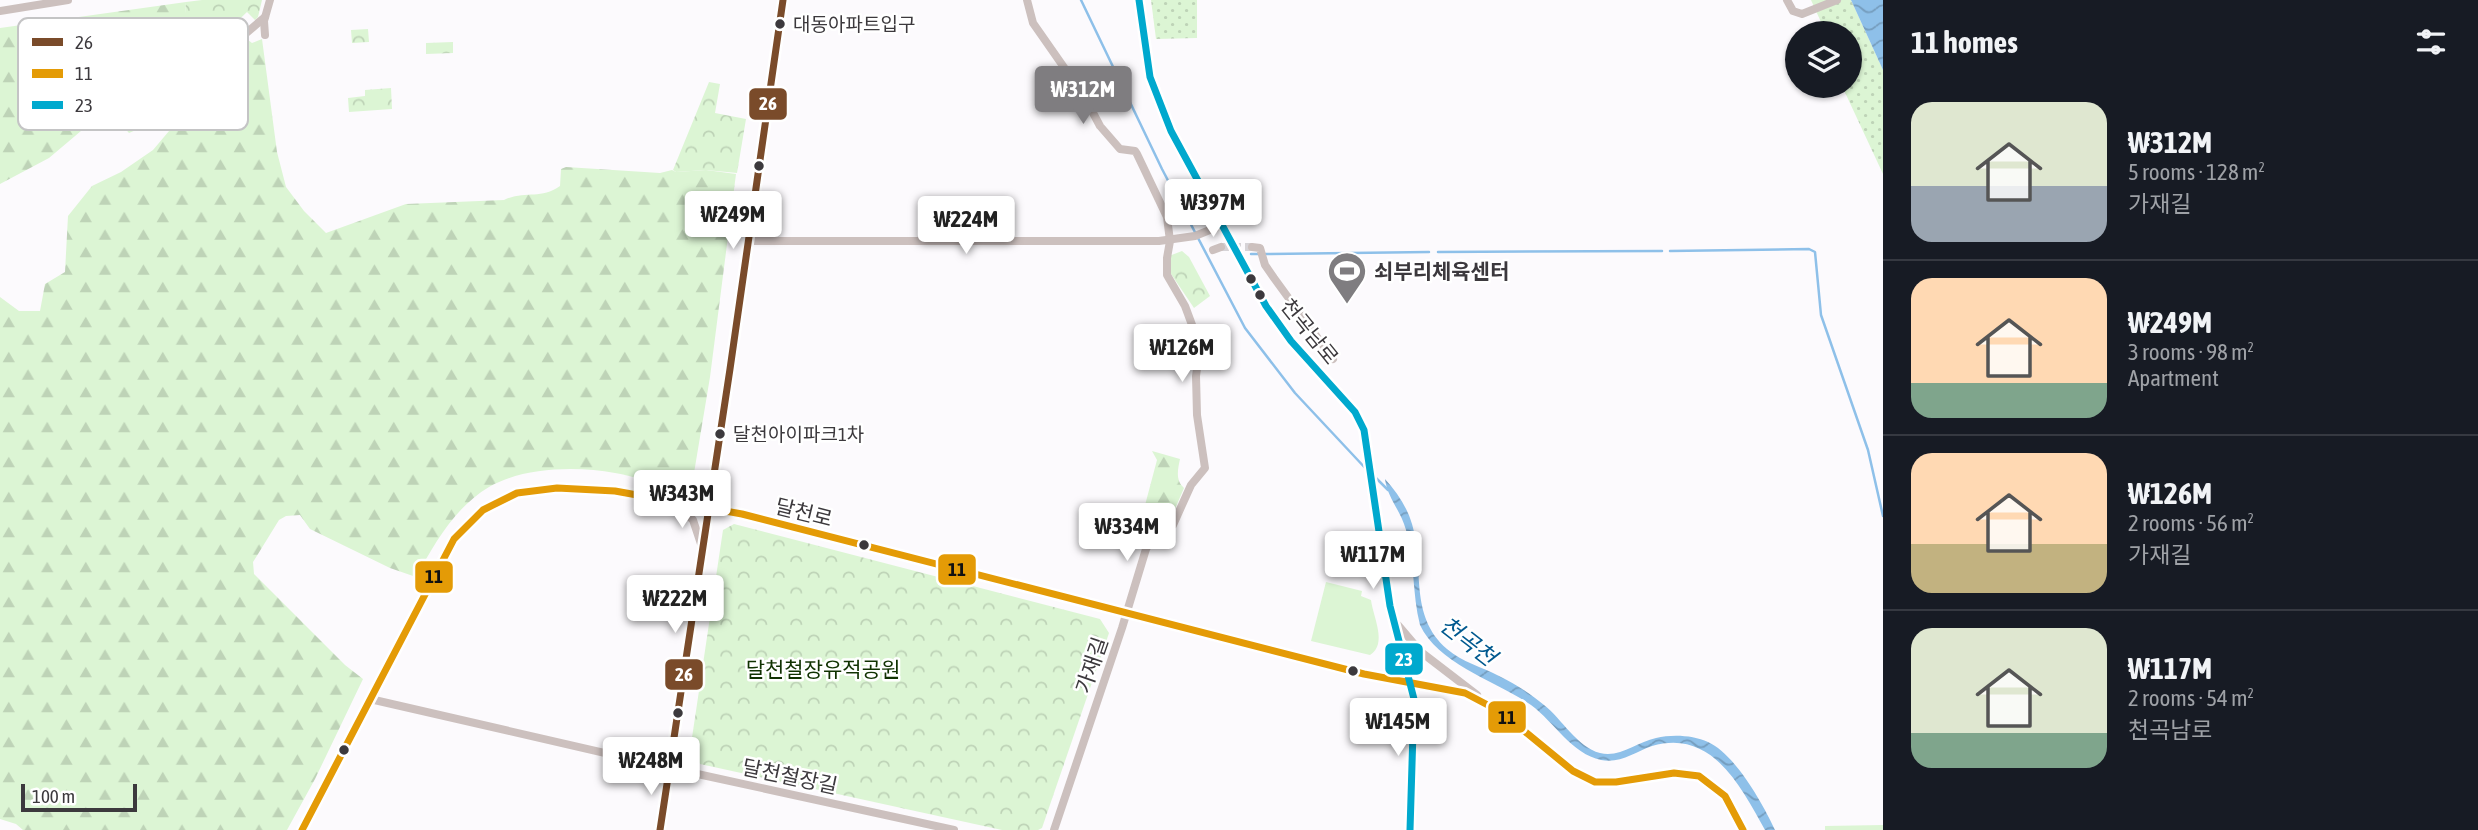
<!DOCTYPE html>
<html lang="en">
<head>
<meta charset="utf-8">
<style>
	:root { --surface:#171b24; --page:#242831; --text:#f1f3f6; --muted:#9ea1a6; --line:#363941; --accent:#7f7d80 }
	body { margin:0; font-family:"Asap Condensed","Noto Sans KR",sans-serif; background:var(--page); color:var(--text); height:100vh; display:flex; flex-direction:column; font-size:26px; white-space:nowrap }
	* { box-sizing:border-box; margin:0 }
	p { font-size:23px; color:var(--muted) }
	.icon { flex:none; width:38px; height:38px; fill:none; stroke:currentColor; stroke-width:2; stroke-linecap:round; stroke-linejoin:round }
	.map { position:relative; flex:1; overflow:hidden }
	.sheet { display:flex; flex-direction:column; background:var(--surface); width:595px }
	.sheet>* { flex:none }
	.controls { position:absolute; left:1785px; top:21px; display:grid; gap:14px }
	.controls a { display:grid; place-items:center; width:77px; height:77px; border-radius:50%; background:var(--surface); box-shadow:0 2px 5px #0004; font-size:35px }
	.scale { position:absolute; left:21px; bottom:18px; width:116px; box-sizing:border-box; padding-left:7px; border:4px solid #3c393d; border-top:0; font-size:19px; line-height:24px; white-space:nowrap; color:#3c393d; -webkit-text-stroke:5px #fff; paint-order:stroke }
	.price { position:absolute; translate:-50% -60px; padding:0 16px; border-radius:7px; background:#fff; color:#222; font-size:23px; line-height:46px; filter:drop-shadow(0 2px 4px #0008) }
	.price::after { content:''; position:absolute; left:50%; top:42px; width:21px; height:16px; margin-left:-10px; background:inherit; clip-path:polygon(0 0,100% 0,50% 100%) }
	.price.on { background:var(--accent); color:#fff }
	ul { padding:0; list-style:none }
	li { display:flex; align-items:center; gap:21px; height:175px; padding:0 28px }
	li+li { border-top:2px solid var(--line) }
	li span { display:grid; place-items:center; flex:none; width:196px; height:140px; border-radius:21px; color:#555 }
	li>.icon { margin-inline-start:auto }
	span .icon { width:84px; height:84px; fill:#fffc; stroke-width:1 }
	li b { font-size:30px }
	h2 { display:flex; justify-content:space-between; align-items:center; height:84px; padding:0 28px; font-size:30px }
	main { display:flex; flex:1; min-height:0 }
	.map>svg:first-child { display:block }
</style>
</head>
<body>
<main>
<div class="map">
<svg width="1883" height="830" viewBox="0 0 1883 830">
	<defs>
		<pattern id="grass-dots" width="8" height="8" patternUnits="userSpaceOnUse" patternTransform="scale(1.75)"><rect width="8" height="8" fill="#dcf5d4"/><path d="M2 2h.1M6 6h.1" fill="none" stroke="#bed3b7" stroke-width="1.8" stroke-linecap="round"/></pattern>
		<pattern id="forest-firs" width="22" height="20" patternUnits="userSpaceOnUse" patternTransform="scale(1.75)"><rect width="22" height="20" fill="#dcf5d4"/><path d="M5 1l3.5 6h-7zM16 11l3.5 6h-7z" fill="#bed3b7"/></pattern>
		<pattern id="park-crowns" width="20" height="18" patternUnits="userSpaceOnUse" patternTransform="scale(1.75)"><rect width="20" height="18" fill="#dcf5d4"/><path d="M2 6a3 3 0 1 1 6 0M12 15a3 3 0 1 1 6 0" fill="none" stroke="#bed3b7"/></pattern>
		<pattern id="water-waves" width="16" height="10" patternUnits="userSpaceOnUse" patternTransform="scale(1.75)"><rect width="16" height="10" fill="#8ec0e9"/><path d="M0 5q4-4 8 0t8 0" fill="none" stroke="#759dbe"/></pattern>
	</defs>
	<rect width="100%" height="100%" fill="#fcfafd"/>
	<g fill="url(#grass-dots)">
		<polygon points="1151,0 1197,0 1197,38 1156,39"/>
		<polygon points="1811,0 1851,0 1883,70 1883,174 1842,86 1850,86 1850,33 1826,33"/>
	</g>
	<g fill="url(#forest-firs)">
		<polygon points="186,2 185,18 175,36 146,53 107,109 49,158 0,184 0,28"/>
		<path d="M244,37L252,43L262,39L277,152L286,187L304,211L326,233L406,204L504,200C525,190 540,200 560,186L561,169L566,167L660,173L672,170L676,172L706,170L736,174L710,377L694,473C690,479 685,485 678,485C657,487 635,476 615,473C576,466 524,467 489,487C454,508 435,543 416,577L390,568L310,529L300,515L286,516L279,520L253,562L254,574L345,665L363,679L315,779L287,830H23L16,824L0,819V297L19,311H40L45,284L65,272L68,216L92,186L121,172L153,150L180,118L179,115L192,109L206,97L227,54Z"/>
		<polygon points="1100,77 1110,95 1104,99 1097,91 1090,91 1086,84"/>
		<path d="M1152,451L1180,459C1178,469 1175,480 1184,488L1169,523L1140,524L1157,460Z"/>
	</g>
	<g fill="url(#park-crowns)">
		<path d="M202,0H262L258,17L255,20L247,12L223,35L230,43L196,98L175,113L129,133L107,109C119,92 131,70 145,54C166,32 184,46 186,2Z"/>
		<polygon points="368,29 369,42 352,43 351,30"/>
		<polygon points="453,42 453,53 426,54 426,43"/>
		<polygon points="709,82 720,84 715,113 746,119 737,173 706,170 676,172 673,170"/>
		<polygon points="391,88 392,109 349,112 348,98 365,96 365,90"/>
		<polygon points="1182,251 1189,257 1210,296 1194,308 1169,271 1169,256"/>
		<polygon points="734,524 1100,619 1109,633 1042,828 1038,830 1002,830 700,764 690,751 723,530"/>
	</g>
	<g fill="#dcf5d4">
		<path d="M1326,582L1362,591L1361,596L1371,600C1373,617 1388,644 1370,655L1311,641Z"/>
		<polygon points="1883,825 1883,830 1825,830 1825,826"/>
	</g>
	<g fill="url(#water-waves)">
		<polygon points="1851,0 1883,0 1883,70"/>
		<path d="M1385,479C1397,492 1407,507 1412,524C1425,568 1408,615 1447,649C1462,662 1482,667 1499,676C1515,684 1531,694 1544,705C1562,719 1577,747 1600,753C1620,758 1637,742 1656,738C1672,734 1693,735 1708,742C1735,754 1763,804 1775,830H1765C1741,787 1712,728 1652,746C1635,752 1620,764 1601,760C1572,754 1554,722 1531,705C1496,681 1438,664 1420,625C1412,594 1415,561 1406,530C1401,511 1387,497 1385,479Z"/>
	</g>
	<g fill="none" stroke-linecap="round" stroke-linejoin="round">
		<g stroke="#8ec0e9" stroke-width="2.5">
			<polyline points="1081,0 1162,169 1245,328 1295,393 1368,471"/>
			<polyline points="1670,251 1809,249 1815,252 1821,315 1868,450 1883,516"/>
			<polyline points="1438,252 1662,251"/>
			<polyline points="1251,254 1258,254"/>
			<polyline points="1265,254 1429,252"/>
			<polyline points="1373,475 1388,490"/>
		</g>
		<polyline stroke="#d6d3d7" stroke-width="8" stroke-dasharray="8 4" stroke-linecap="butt" points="1221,247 1252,247"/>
		<g stroke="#ccc0be" stroke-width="8">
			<polyline points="1027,0 1033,23 1084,96 1100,126 1120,149 1135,151 1137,154 1167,217 1170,241 1167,258 1167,275 1185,306 1198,341 1199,354 1196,376 1197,415 1205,468 1191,485 1173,525 1151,541 1146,549 1122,628 1054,830"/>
			<polyline points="1139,0 1150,77 1171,131 1266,306 1291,341 1355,412 1364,430 1390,606 1414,699 1410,830"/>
			<polyline points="1787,0 1793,11 1802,14 1837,0"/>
			<polyline points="0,11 68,0"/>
			<polyline points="265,35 264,21 270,0"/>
			<polyline points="231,46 265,17"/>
			<polyline points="749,241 1159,241 1195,236 1222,225"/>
			<polyline points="1252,247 1260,248 1265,265 1274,278 1333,359"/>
			<polyline points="1213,250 1221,247"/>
			<polyline points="676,499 695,492 712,473"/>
			<polyline points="675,503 693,520 701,544"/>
			<polyline points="1398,625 1421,652 1477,695"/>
			<polyline points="370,699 670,768 954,830"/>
			<polyline points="302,830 454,539 483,510 517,493 557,488 615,491 742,514 1364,674 1465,693 1501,712 1573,771 1595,782 1616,782 1674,773 1699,776 1725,796 1743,830"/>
			<polyline points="660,830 730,369 783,0"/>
		</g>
		<g stroke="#fff" stroke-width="12">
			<polyline id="bus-1" points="660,830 730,369 783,0"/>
		</g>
		<g stroke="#fff" stroke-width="12">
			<polyline id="bus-2" points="302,830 454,539 483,510 517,493 557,488 615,491 742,514 1364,674 1465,693 1501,712 1573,771 1595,782 1616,782 1674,773 1699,776 1725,796 1743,830"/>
		</g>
		<g stroke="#fff" stroke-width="12">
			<polyline id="bus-3" points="1139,0 1150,77 1171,131 1266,306 1291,341 1355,412 1364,430 1390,606 1414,699 1410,830"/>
		</g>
		<use href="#bus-1" stroke="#7a4b2a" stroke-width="7"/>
		<use href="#bus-2" stroke="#e49b06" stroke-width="7"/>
		<use href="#bus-3" stroke="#00a9ce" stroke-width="7"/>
	</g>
	<defs>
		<g id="stadium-pin" transform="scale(2.0125)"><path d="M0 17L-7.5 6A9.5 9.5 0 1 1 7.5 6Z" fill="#7f7d80" stroke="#fff"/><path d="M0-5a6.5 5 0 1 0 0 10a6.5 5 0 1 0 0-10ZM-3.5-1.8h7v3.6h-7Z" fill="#fff"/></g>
	</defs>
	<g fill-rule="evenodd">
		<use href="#stadium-pin" x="1347" y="271"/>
	</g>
	<g fill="#3c393d" stroke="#fff" stroke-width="2.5">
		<circle cx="780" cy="24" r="6"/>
		<circle cx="759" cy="166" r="6"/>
		<circle cx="1251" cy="279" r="6"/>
		<circle cx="1260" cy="295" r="6"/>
		<circle cx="720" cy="434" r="6"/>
		<circle cx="864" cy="545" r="6"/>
		<circle cx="1353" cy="671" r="6"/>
		<circle cx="678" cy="713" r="6"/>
		<circle cx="344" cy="750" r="6"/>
	</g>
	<g text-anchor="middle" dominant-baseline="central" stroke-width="5" stroke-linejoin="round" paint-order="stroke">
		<g font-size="19" fill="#3c393d" stroke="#fff" text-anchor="start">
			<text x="793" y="24">대동아파트입구</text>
			<text x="733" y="434">달천아이파크1차</text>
		</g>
		<g font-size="21" font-weight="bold" fill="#3c393d" stroke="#fff" text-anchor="start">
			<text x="1374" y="271">쇠부리체육센터</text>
		</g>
		<g font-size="21" fill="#3c393d" stroke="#fff">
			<text transform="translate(1310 331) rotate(51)">천곡남로</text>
			<text transform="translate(804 512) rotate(14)">달천로</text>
			<text transform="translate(1091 665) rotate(-71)">가재길</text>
			<text transform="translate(790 776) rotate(12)">달천철장길</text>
		</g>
		<g font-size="21" fill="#103201" stroke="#fff">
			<text x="823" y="669">달천철장유적공원</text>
		</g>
		<g font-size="23" font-style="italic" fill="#00598f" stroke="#fff">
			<text transform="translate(1468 641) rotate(38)">천곡천</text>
		</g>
	</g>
	<rect x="18" y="18" width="230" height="112" rx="10" fill="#fff" stroke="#c4c4c5" stroke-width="2"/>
	<rect x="32" y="38" width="31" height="8" fill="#7a4b2a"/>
	<rect x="32" y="69" width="31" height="9" fill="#e49b06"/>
	<rect x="32" y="101" width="31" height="8" fill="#00a9ce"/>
	<g font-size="19" fill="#3c393d">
		<text x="75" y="49">26</text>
		<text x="75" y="80">11</text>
		<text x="75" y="112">23</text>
	</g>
	<g stroke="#fff" stroke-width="2.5">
		<rect x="748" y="87" width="40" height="34" rx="7" fill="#7a4b2a"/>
		<rect x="937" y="553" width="40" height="33" rx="7" fill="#e49b06"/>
		<rect x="414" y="560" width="40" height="34" rx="7" fill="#e49b06"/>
		<rect x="1384" y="642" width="40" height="34" rx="7" fill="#00a9ce"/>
		<rect x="664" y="658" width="40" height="33" rx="7" fill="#7a4b2a"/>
		<rect x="1487" y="700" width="40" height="34" rx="7" fill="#e49b06"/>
	</g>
	<g font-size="19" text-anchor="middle" font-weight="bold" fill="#fff">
		<text x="768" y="110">26</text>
		<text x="1404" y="666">23</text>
		<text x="684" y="681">26</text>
	</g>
	<g font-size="19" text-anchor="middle" font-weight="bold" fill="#111">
		<text x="957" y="576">11</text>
		<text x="434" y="583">11</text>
		<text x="1507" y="724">11</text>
	</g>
</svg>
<div class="controls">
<a><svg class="icon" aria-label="layers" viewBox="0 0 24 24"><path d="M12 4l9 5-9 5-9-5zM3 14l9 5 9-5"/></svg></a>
</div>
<div class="scale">100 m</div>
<b class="price on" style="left:1083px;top:126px">₩312M</b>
<b class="price" style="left:1213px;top:239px">₩397M</b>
<b class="price" style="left:733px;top:251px">₩249M</b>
<b class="price" style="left:966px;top:256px">₩224M</b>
<b class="price" style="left:1182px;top:384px">₩126M</b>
<b class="price" style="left:682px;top:530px">₩343M</b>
<b class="price" style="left:1127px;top:563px">₩334M</b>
<b class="price" style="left:1373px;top:591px">₩117M</b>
<b class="price" style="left:675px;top:635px">₩222M</b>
<b class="price" style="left:1398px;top:758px">₩145M</b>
<b class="price" style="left:651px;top:797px">₩248M</b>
</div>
<section class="sheet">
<h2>11 homes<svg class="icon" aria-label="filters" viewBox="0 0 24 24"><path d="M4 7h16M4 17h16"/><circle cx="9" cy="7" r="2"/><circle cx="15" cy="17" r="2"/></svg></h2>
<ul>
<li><span style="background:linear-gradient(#dfe7d0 60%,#9aa5b1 0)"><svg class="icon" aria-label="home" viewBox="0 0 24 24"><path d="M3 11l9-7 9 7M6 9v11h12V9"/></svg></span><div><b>₩312M</b><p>5 rooms · 128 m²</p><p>가재길</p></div></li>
<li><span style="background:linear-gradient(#ffd9b3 75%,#7fa58c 0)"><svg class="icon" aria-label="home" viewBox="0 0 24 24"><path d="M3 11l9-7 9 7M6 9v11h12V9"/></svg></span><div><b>₩249M</b><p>3 rooms · 98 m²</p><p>Apartment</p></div></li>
<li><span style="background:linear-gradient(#ffd9b3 65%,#c2b280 0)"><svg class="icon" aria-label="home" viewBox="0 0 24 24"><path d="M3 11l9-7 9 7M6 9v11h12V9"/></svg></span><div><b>₩126M</b><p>2 rooms · 56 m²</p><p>가재길</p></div></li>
<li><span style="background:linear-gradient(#dfe7d0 75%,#7fa58c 0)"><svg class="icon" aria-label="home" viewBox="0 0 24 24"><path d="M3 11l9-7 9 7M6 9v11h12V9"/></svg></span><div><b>₩117M</b><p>2 rooms · 54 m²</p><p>천곡남로</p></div></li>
</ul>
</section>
</main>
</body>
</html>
